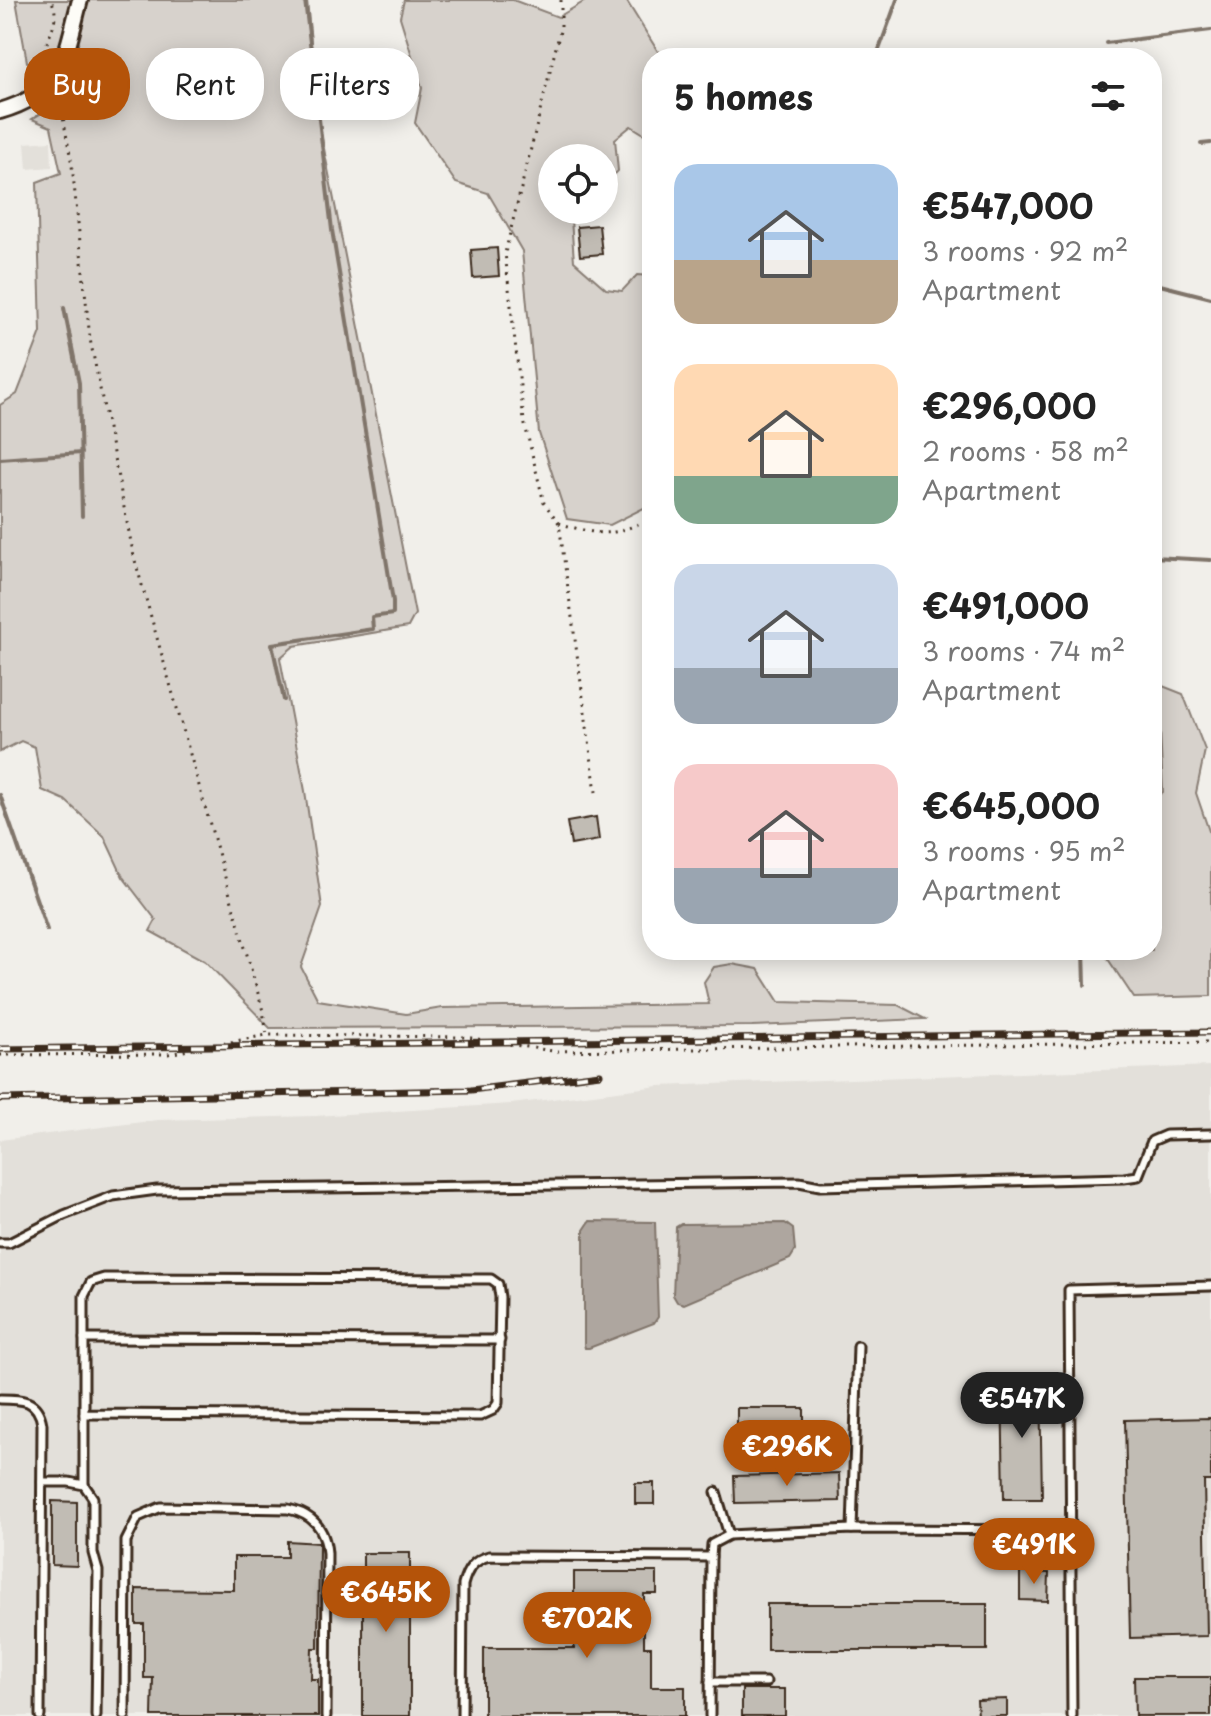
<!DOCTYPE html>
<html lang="en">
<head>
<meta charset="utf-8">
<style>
	:root { --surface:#fff; --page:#f6f6f6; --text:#222; --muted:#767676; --accent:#b45309 }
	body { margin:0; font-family:"Playpen Sans",sans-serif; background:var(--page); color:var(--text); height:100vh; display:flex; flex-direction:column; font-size:30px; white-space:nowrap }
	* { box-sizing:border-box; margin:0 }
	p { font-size:26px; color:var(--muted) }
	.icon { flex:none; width:44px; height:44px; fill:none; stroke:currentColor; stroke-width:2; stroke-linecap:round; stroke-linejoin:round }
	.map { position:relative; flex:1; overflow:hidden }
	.side { position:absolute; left:642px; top:48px; width:520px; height:912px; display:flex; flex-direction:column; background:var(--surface); border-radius:32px; box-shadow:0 4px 20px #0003 }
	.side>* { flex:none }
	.banner { position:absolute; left:24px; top:48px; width:498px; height:72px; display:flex; gap:16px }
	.tools { position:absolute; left:538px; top:144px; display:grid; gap:16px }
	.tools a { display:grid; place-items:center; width:80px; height:80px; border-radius:50%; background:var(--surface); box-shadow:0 4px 20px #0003; font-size:40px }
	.price { position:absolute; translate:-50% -68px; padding:0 18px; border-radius:28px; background:var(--accent); color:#fff; font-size:26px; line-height:52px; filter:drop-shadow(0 2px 4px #0008) }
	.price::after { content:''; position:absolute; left:50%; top:48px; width:24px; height:18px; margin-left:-12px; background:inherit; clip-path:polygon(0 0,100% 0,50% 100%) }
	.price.current { background:#222; color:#fff }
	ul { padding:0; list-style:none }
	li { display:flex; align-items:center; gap:24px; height:200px; padding:0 32px }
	li span { display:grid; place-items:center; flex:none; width:224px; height:160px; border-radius:24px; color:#555 }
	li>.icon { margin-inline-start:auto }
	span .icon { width:96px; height:96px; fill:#fffc; stroke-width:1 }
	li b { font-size:34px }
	h2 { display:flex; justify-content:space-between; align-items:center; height:96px; padding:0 32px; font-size:34px }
	.pill { padding:0 28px; border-radius:32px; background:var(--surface); box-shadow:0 4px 20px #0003; font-size:28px; line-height:72px }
	.pill.current { background:var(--accent); color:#fff }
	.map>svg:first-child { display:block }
</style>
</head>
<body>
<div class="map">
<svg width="1211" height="1716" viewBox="0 0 1211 1716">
	<rect width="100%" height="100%" fill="#f1efea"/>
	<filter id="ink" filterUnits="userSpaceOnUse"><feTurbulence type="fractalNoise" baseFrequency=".0125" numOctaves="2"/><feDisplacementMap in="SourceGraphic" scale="16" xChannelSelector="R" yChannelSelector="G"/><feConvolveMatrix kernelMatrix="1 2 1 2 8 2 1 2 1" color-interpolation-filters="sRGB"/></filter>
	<g filter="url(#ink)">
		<g fill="#e3e0da">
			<polygon points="51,141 52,167 27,169 25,143"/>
			<polygon points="1211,1066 1211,1716 0,1716 0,1140 158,1120 315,1116 511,1104 659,1086"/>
		</g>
		<g fill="#d7d2cc" stroke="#897e75" stroke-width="2">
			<polygon points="16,0 307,0 318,118 415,614 408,627 294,646 280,658 305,791 322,907 301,967 318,1000 406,1014 442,1008 709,1004 704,982 714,967 732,964 758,969 779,1002 898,1005 925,1019 752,1026 270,1028 205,961 150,931 156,920 123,877 104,836 65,800 42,790 35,747 21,741 0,752 0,405 17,394 41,332 37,182 61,173 51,127 32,119 77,91 77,58 61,46 42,65 27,62"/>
			<polygon points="404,0 513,0 558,17 587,0 626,0 662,58 652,58 652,139 631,126 615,139 618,171 604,185 604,158 552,158 552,210 580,210 571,219 574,261 606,289 622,291 637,275 652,276 652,504 610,525 567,519 539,433 522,251 488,193 456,183 415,123 422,88 400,17"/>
			<polygon points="1152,663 1160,685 1183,694 1205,750 1196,793 1211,837 1211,996 1134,998 1102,950 1152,950 1152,799 1163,792 1160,730 1152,723"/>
		</g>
		<g fill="#aea69f" stroke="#80746b" stroke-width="2">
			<polygon points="590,1221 655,1222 658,1317 654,1323 589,1348 585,1348 584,1344 584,1230"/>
			<polygon points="785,1223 793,1229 795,1251 790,1259 684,1304 677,1302 673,1295 676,1227 681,1224"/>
		</g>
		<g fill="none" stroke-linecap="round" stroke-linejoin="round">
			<g stroke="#80746b" stroke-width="4">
				<polyline points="1106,43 1211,30"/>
				<polyline points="876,58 897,0"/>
				<polyline points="1201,144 1211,143"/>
				<polyline points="1152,283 1211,298"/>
				<polyline points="64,308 79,383 82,516"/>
				<polyline points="0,459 81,453"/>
				<polyline points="1152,557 1211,560"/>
				<polyline points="284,700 272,644 373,629 372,617 393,614 393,601 332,230 305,0"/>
				<polyline points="0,795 47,930"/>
				<polyline points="1084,950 1085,985"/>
			</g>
		</g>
		<g fill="#c1bcb4" stroke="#3b2a1e" stroke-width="2">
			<polygon points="599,225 602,254 580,256 577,227"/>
			<polygon points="497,248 499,276 473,278 471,250"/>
			<polygon points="596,817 599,840 571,845 567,822"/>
			<polygon points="1002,1381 1040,1381 1042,1499 1004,1499"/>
			<polygon points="737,1408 804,1408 804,1431 737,1430"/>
			<polygon points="1211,1418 1211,1481 1204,1481 1207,1636 1130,1638 1125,1420"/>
			<polygon points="839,1473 840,1501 735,1503 734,1476"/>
			<rect x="635" y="1483" width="19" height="21"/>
			<polygon points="52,1501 77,1502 77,1566 52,1565"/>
			<polygon points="287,1541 319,1543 318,1648 312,1648 311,1679 318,1679 318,1716 152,1716 153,1678 144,1678 144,1624 136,1624 136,1589 234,1590 234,1557 287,1557"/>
			<rect x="363" y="1553" width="47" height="163"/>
			<polygon points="574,1572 657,1572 657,1594 644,1594 644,1647 651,1647 651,1687 685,1687 685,1716 484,1716 484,1648 574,1648"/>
			<polygon points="1020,1572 1049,1573 1048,1601 1020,1600"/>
			<rect x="767" y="1604" width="220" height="46"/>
			<polygon points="1134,1677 1211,1677 1211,1716 1135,1716"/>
			<rect x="742" y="1689" width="43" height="27"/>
			<polygon points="1007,1699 1007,1716 978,1716 977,1700"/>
		</g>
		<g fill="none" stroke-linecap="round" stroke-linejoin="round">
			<g stroke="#3b2a1e" stroke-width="13">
				<g id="service">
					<polyline points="0,1243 9,1243 64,1215 113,1196 157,1190 799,1182 820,1186 1124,1178 1138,1176 1152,1141 1166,1135 1211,1134"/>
					<polygon points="104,1278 491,1279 498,1284 500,1297 498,1403 493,1410 480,1416 84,1414 84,1296 91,1282"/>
					<polyline points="84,1339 500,1340"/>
					<path d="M0,1399C22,1399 38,1399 42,1424L40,1716"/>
					<polyline points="42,1482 69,1482 84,1485 93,1498 93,1553 98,1571 96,1716"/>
					<polyline points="84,1485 84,1414"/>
					<polyline points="716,1492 729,1535"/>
					<polyline points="852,1529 858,1346"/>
					<polyline points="711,1557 712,1544 729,1535 852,1529 1069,1530"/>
					<polyline points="710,1682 766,1682"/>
					<path d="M125,1716L126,1541L138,1517L161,1507L288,1509C313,1514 325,1528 327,1553L326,1716"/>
					<path d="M462,1716L463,1585C467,1569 474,1560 489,1556L711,1557L710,1716"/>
					<polyline points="1072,1716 1069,1290 1211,1286"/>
				</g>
			</g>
			<g stroke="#3b2a1e" stroke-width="20">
				<path id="minor" d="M0,111C65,92 64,59 80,0"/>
			</g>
			<g stroke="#3b2a1e" stroke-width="3" stroke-dasharray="2 6" stroke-linecap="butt">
				<polyline points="561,0 561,27 505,253 524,421 544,503 559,523 596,792"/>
				<path d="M49,58L45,49C50,31 61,18 51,0"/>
				<polyline points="55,97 62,112 72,165 90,339 134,557 263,1011 267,1035"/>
				<path d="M559,523C599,536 614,538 652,517"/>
				<polyline points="0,1055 168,1054 267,1035 465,1037 552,1051 1211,1042"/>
			</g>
			<use href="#service" stroke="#fdfcf7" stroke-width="7"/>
			<use href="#minor" stroke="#fdfcf7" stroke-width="14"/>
			<g stroke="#3b2a1e" stroke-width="7">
				<g id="rail">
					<polyline points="0,1049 1211,1032"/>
					<polyline points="0,1099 471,1090 600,1074"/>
				</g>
			</g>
			<use href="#rail" stroke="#fdfcf7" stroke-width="4" stroke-dasharray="12" stroke-linecap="butt"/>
		</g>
	</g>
</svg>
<div class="tools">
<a><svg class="icon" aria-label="locate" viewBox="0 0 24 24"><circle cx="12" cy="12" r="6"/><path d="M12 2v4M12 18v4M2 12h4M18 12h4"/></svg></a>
</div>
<b class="price current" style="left:1022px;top:1440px">€547K</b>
<b class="price" style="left:787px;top:1488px">€296K</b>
<b class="price" style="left:1034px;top:1586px">€491K</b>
<b class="price" style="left:386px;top:1634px">€645K</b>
<b class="price" style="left:587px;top:1660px">€702K</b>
<div class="banner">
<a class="pill current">Buy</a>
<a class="pill">Rent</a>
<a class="pill">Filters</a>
</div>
<section class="side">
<h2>5 homes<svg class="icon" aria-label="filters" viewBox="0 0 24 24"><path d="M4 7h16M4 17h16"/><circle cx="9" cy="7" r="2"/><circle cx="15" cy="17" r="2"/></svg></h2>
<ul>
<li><span style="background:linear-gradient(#a9c7e8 60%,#b9a48a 0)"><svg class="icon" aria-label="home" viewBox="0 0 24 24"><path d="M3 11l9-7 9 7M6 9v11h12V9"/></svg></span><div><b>€547,000</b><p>3 rooms · 92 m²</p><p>Apartment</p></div></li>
<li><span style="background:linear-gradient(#ffd9b3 70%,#7fa58c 0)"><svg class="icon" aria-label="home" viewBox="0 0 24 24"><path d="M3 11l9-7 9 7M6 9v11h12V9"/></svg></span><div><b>€296,000</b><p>2 rooms · 58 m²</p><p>Apartment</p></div></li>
<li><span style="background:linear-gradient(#c9d6e8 65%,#9aa5b1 0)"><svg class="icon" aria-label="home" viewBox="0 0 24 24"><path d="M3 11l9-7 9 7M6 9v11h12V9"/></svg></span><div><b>€491,000</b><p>3 rooms · 74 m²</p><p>Apartment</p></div></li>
<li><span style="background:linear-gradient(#f6c9c9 65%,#9aa5b1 0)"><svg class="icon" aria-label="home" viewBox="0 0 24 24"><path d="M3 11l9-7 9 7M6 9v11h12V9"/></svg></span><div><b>€645,000</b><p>3 rooms · 95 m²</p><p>Apartment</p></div></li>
</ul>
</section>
</div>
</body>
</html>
